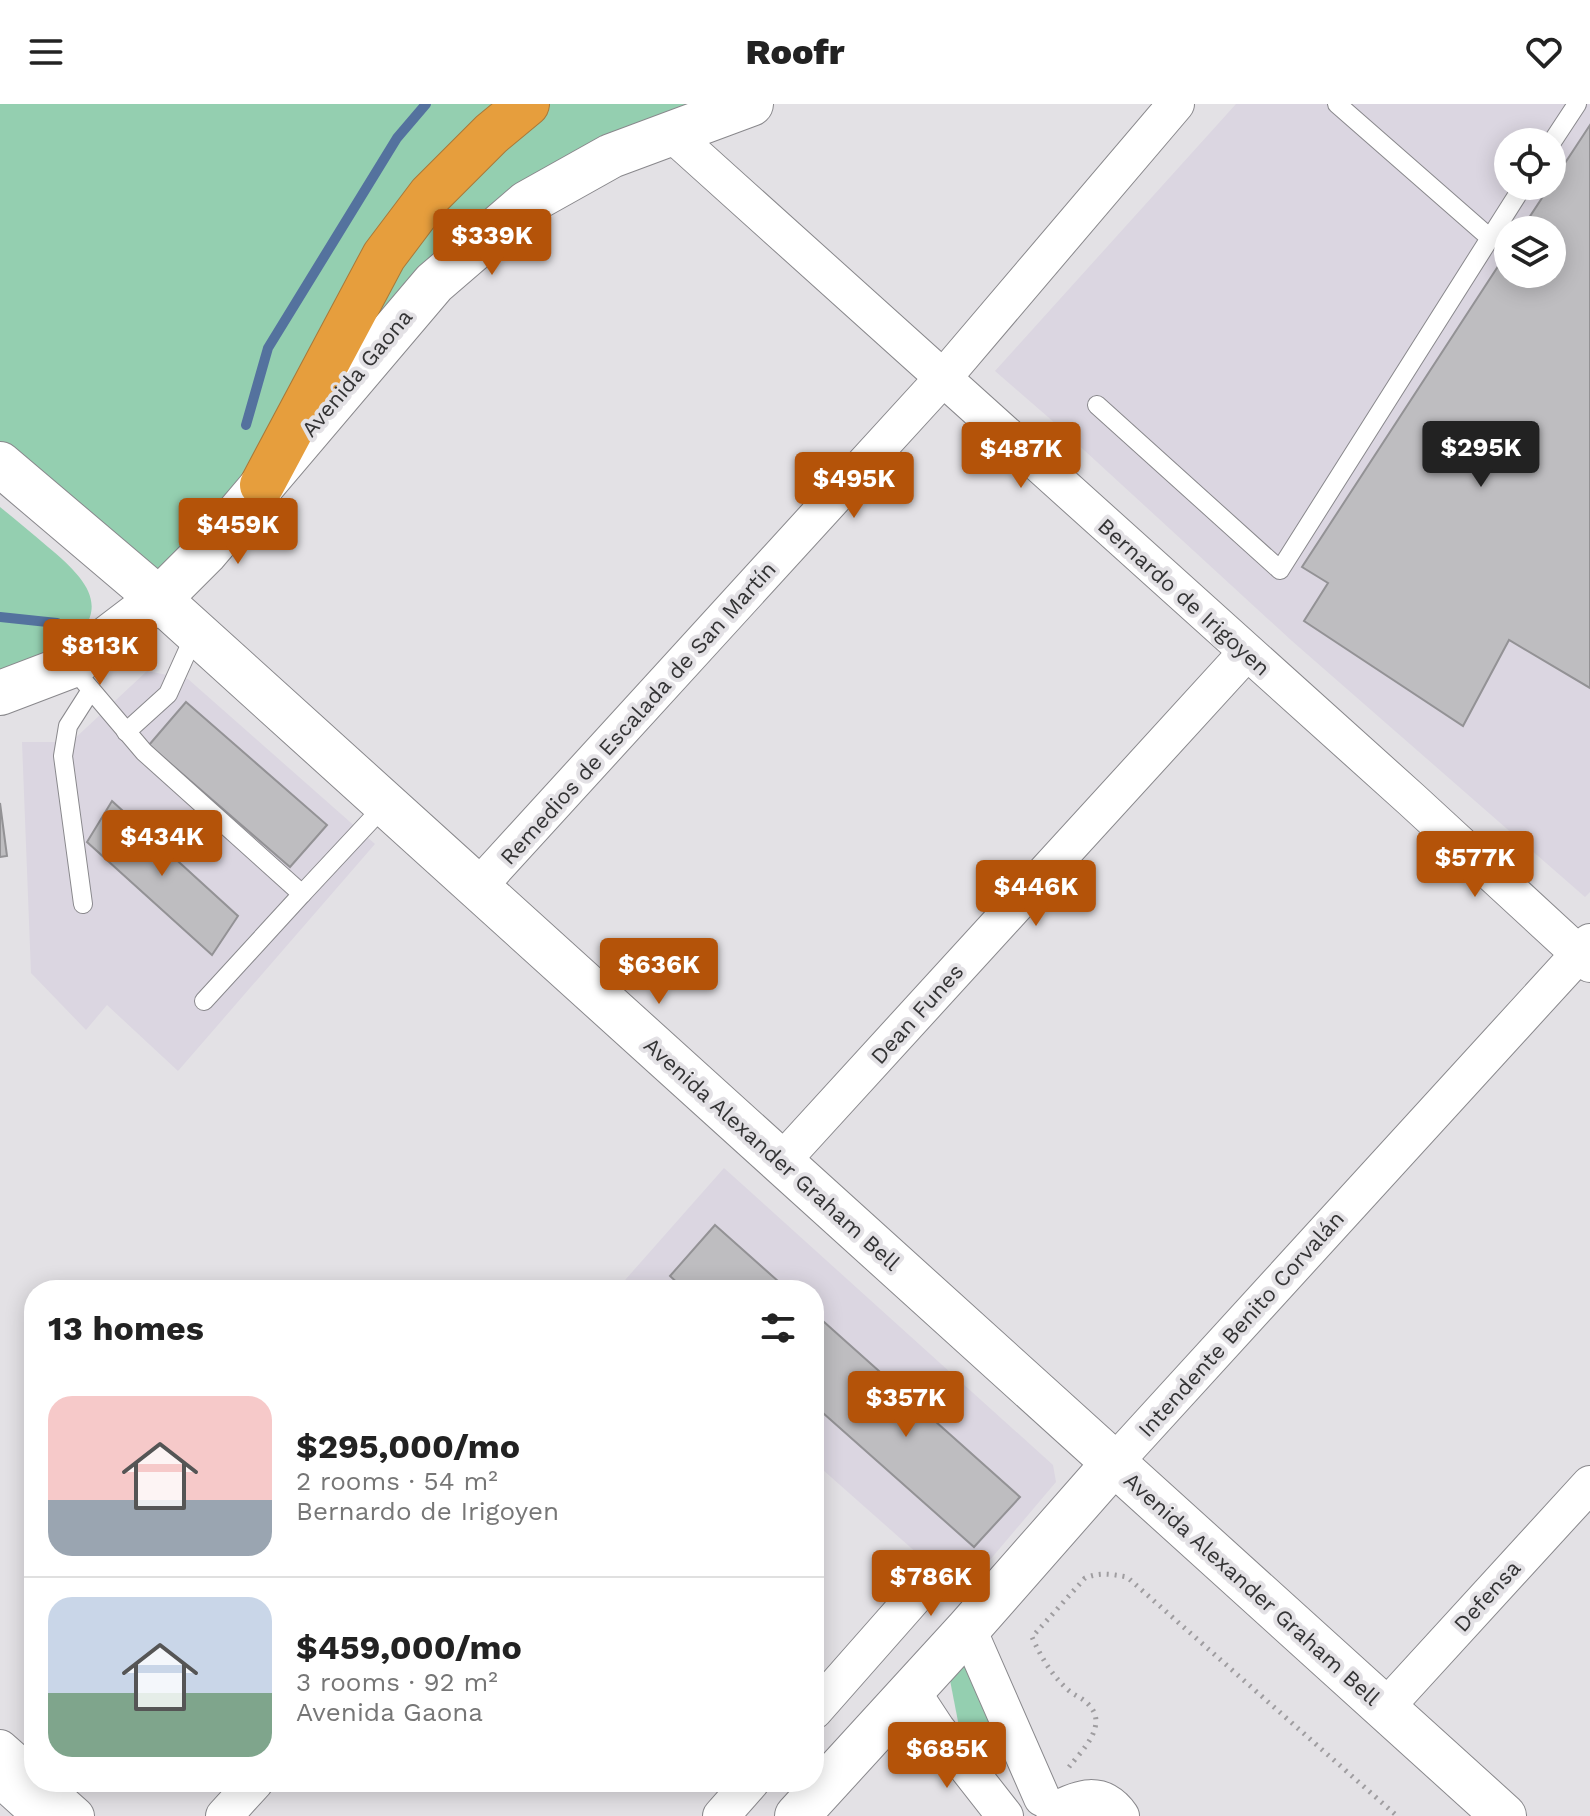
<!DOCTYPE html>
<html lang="en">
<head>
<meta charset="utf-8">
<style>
	:root { --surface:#fff; --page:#f6f6f6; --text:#222; --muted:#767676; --line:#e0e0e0; --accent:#b45309 }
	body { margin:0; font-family:"Work Sans",sans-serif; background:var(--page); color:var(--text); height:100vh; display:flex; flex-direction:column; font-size:30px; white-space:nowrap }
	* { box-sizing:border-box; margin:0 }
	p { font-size:26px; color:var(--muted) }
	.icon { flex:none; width:44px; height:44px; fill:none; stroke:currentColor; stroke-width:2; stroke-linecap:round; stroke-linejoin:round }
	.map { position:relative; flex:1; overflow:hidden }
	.drawer { position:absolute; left:24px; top:1176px; width:800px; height:512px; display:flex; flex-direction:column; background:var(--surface); border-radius:32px; box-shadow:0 4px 20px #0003 }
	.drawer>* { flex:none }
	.buttons { position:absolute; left:1494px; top:24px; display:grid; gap:16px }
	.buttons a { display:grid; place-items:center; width:72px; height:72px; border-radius:50%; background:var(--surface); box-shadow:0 4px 20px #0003; font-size:40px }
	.price { position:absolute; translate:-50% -68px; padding:0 18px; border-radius:8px; background:var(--accent); color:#fff; font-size:26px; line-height:52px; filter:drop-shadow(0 2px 4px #0008) }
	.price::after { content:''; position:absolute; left:50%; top:48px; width:24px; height:18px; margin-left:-12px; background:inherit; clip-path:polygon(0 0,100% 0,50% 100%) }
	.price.active { background:#222; color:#fff }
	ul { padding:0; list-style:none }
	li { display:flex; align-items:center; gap:24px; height:200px; padding:0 24px }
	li+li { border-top:2px solid var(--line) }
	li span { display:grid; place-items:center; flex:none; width:224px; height:160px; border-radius:24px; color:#555 }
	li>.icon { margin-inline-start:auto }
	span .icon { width:96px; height:96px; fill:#fffc; stroke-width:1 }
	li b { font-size:34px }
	h2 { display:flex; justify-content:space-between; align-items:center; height:96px; padding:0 24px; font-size:34px }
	header { display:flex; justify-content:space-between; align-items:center; height:104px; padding:0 24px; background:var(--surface); font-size:36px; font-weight:800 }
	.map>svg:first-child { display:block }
</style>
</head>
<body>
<header><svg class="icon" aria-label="menu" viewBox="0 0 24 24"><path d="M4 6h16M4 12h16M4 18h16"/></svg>Roofr<svg class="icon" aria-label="heart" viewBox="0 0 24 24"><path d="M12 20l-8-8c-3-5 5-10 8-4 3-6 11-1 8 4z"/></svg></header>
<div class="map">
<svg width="1590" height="1712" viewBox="0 0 1590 1712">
	<rect width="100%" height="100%" fill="#e3e1e5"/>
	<g fill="#dbd6e1" fill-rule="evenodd">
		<path d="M1236,0H1590V788L1585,793L1292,537L1048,313L995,267ZM1508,38H1552V82H1508ZM1508,126H1552V170H1508Z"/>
		<polygon points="147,567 188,575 375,740 178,967 107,901 86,926 31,869 22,638 71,638"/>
		<polygon points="724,1064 1053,1361 1056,1378 962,1489 814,1358 814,1186 621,1186 618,1184"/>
	</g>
	<g fill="#94cfb0">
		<polygon points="0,0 751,0 527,99 159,495 0,360"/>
		<path d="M0,403C16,416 32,429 48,443C90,478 116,508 58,549C42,559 18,564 0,571Z"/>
		<polygon points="964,1555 998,1638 984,1645 961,1633 949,1571"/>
	</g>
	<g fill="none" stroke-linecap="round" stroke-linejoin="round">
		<g stroke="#54729e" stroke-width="10">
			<polyline points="246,321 268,244 397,34 426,0"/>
			<polyline points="0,513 57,519"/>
		</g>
	</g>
	<g fill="#bebdc0" stroke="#939295" stroke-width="2">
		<polygon points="1590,21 1590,584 1509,536 1463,622 1304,517 1328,479 1302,463 1508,147 1508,170 1552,170 1552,126 1521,126"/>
		<polygon points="186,598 327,721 290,763 149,641"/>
		<polygon points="112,697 238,812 212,851 87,738"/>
		<polygon points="0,699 7,752 0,753"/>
		<polygon points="715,1121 788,1186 685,1186 670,1172"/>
		<polygon points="814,1209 1020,1393 974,1443 814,1301"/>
	</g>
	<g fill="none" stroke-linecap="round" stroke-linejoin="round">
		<g stroke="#89888c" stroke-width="20">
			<g id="service">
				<polyline points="1552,38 1577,0"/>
				<polyline points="1490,134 1523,82"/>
				<polyline points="1097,301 1280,466 1490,134 1337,0"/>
				<polyline points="71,562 144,648 302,790 204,897"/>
				<polyline points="126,628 168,590 196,528"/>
				<polyline points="302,790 385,701"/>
				<polyline points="83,800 63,652 68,622 91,586"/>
			</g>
		</g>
		<g stroke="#89888c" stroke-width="38">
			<g id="minor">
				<polyline points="671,29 1412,696 1590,860"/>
				<polyline points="478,783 943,274 1176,0"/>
				<polyline points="781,1058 1246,549"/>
				<polyline points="1114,1359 1590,838"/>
				<polyline points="968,1525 1042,1694"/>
				<polyline points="911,1586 936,1624 1005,1712"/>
				<polyline points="1385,1604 1590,1380"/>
				<polyline points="814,1607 925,1481"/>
				<polyline points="0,1644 34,1674"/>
				<polyline points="0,1675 41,1712"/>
				<polyline points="38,1678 76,1712"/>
				<path d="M1054,1707C1079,1693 1102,1685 1121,1712"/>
				<polyline points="224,1712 255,1678"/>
				<polyline points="721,1712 751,1678"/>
			</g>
		</g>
		<g stroke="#89888c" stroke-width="46">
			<g id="tertiary">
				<polyline points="0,360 159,495 1504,1712"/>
				<polyline points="0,589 71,562 159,495 205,449 434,179 527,99 611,52 751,0"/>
				<polyline points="797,1712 968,1525 1114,1359"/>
			</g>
		</g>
		<g stroke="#a8793a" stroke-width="46">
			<polyline id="motorway" points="262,381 384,152 430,91 491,30 527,0"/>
		</g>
		<path stroke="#9f9da0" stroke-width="5" stroke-dasharray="2 6" stroke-linecap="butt" d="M1069,1663C1083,1645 1110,1620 1087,1599C1081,1593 1073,1591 1067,1585C1051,1570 1041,1553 1032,1533L1085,1474C1100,1468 1111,1470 1127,1473L1397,1712"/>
		<use href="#service" stroke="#fff" stroke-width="18"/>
		<use href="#minor" stroke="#fff" stroke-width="36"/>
		<use href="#tertiary" stroke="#fff" stroke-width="44"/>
		<use href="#motorway" stroke="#e69e3d" stroke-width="44"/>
	</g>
	<g text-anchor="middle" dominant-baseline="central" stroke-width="8" stroke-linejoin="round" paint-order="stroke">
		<g font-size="22" fill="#343435" stroke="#e3e1e5">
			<text transform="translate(357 269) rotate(-50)">Avenida Gaona</text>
			<text transform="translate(1184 493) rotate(42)">Bernardo de Irigoyen</text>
			<text transform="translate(638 609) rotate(-48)">Remedios de Escalada de San Martín</text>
			<text transform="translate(917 910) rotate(-48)">Dean Funes</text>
			<text transform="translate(772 1050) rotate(42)">Avenida Alexander Graham Bell</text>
			<text transform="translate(1241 1220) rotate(-48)">Intendente Benito Corvalán</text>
			<text transform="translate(1252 1485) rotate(42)">Avenida Alexander Graham Bell</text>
			<text transform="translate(1487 1492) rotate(-48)">Defensa</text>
		</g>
	</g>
</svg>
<div class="buttons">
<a><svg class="icon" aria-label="locate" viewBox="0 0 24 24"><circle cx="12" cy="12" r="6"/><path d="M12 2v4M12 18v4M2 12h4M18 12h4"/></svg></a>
<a><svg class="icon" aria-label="layers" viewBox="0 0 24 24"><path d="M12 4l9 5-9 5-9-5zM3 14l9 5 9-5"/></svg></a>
</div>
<b class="price" style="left:492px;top:173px">$339K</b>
<b class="price active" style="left:1481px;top:385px">$295K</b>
<b class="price" style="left:1021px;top:386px">$487K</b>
<b class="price" style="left:854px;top:416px">$495K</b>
<b class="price" style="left:238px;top:462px">$459K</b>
<b class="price" style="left:100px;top:583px">$813K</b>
<b class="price" style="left:162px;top:774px">$434K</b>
<b class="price" style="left:1475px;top:795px">$577K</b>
<b class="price" style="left:1036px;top:824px">$446K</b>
<b class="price" style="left:659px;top:902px">$636K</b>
<b class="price" style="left:906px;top:1335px">$357K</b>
<b class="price" style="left:931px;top:1514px">$786K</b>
<b class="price" style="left:947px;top:1686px">$685K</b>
<section class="drawer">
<h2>13 homes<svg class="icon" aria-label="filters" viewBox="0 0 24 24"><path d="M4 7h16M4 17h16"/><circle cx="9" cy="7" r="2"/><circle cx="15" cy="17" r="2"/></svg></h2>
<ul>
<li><span style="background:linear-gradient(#f6c9c9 65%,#9aa5b1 0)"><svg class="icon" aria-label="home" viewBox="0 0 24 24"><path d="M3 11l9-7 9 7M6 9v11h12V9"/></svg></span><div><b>$295,000/mo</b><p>2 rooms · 54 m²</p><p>Bernardo de Irigoyen</p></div></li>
<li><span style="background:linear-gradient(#c9d6e8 60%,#7fa58c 0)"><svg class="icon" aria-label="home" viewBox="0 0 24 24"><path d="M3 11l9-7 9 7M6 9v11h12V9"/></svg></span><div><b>$459,000/mo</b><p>3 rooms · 92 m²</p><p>Avenida Gaona</p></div></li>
</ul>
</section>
</div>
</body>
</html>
